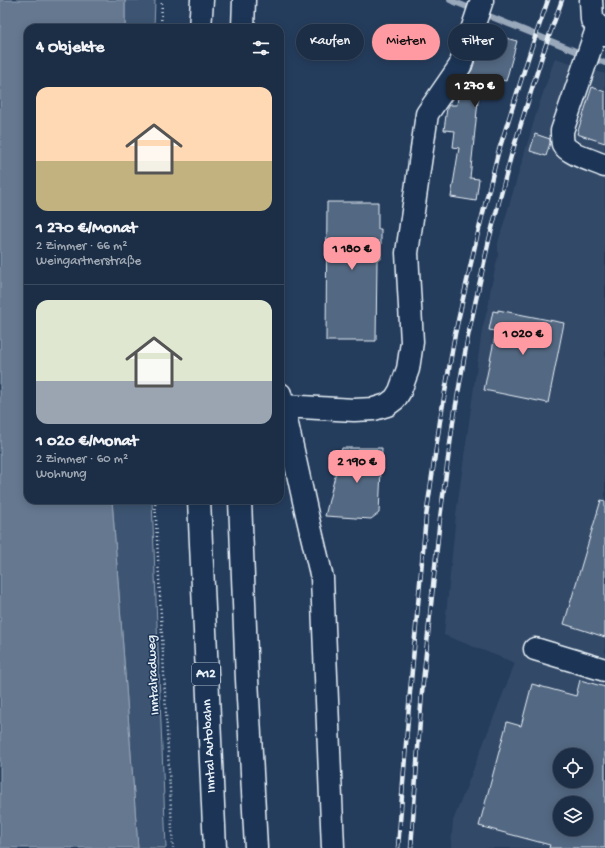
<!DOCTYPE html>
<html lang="de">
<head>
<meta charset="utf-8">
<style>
	:root { --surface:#1c2e46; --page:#293a51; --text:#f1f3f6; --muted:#a0a8b3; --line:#3a4a5f; --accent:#ff9aa2 }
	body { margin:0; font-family:"Gochi Hand",sans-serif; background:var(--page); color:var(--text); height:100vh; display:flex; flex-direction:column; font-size:15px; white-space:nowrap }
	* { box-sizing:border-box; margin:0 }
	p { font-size:13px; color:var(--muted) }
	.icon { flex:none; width:22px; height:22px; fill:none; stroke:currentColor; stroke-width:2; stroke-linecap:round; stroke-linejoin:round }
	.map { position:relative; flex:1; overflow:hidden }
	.sheet { position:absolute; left:24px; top:24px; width:260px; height:480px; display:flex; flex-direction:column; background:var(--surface); border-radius:12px; box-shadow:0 2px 10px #0003,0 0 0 1px var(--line) }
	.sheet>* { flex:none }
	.guide { position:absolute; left:296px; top:24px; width:249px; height:36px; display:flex; gap:8px }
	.fabs { position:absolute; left:553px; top:748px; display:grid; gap:8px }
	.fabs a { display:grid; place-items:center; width:40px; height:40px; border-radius:50%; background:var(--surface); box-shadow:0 2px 10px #0003,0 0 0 1px var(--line); font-size:20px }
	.price { position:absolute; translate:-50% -34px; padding:0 9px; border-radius:8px; background:var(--accent); color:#111; font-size:13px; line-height:26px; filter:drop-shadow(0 1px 2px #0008) }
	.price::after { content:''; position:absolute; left:50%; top:24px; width:12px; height:9px; margin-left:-6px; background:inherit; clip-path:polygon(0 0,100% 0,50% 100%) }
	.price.active { background:#222; color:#fff }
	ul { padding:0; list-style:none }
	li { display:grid; align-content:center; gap:8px; height:212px; padding:0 12px }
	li+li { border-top:1px solid var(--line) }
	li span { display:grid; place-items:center; height:124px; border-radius:12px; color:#555 }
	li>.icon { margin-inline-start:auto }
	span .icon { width:72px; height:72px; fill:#fffc; stroke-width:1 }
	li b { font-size:17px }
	h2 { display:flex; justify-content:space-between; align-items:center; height:48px; padding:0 12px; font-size:17px }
	.pill { padding:0 14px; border-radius:18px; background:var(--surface); box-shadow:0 2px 10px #0003,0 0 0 1px var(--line); font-size:14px; line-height:36px }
	.pill.active { background:var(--accent); color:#111 }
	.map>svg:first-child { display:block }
</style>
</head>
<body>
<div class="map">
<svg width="605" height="848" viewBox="0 0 605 848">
	<rect width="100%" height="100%" fill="#253d5d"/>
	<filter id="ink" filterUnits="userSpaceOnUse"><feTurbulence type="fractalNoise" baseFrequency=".025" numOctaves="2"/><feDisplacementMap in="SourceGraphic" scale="8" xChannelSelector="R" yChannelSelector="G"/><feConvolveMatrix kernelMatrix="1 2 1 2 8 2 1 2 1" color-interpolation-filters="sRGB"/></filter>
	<g filter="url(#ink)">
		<path fill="#334a68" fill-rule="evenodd" d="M555,58L605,74V848H451L453,821L515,663L444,635L456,515L482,330L489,303L490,292L498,256V243L537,111ZM560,755H586V781H560ZM560,803H586V829H560Z"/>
		<g fill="#3e5472" stroke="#93a2b5">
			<polygon points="125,0 155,0 154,28 125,28"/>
			<polygon points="112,500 152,500 166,848 138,848"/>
		</g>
		<polygon fill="#657890" stroke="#99a8ba" points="0,0 125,0 125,28 28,28 28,500 112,500 138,848 0,848"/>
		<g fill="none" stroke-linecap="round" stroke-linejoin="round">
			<polyline stroke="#99a8ba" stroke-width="6" points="450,0 605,63"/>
		</g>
		<g fill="#536782" stroke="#e8f1f8" fill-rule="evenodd">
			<polygon points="484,32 517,41 506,81 493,78 491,85 480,82 470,178 479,179 476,201 451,197 459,148 453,147 455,131 444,130 447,108 449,105 457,105 459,89 472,70"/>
			<polygon points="592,87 605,92 605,143 577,134"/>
			<polygon points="535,134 550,139 550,143 546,156 530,151"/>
			<polygon points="327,202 378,202 378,229 381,229 381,259 377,259 376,341 326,341"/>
			<polygon points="498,310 564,323 548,403 484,390 496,331 489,330 493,311 498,312"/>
			<polygon points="342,448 382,448 379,513 371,519 325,516"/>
			<polygon points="601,500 605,501 605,637 564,624"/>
			<path d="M580,680L605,687V848H549L550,845L479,826L507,722L521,726L532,684L576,696ZM560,755H586V781H560ZM560,803H586V829H560Z"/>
		</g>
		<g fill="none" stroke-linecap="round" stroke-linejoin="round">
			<g stroke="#e8f1f8" stroke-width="25">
				<g id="minor">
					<polyline points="591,0 592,20 605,35"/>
					<path d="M598,26L562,131C562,135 562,140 563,144C568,154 594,161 605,166"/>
					<polyline points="535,649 605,670"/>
					<polyline points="333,848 322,578 308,519 283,406 354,410 374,409 387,405 395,399 400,391 408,369 412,342 407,253 427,114 460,66 482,0"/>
				</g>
			</g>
			<g stroke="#e8f1f8" stroke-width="25">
				<g id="highway">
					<polyline points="200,28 202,0"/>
					<polyline points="243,28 244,0"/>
					<polyline points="280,394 283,406"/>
					<polyline points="199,500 215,848"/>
					<polyline points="240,500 247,679 256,848"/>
				</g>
			</g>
			<g stroke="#e8f1f8" stroke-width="2.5" stroke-dasharray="1 3" stroke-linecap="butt">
				<polyline points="161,28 162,0"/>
				<polyline points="155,500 173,848"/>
			</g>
			<use href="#minor" stroke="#1d3557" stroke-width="22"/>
			<use href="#highway" stroke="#1d3557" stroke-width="22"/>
			<g stroke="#e8f1f8" stroke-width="4.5">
				<g id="rail">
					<polyline points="398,848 410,692 426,517 440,421 455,334 476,241 498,153 531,49 548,0"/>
					<polyline points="411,848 422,692 440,518 453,422 468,336 489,240 511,156 543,53 562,0"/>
				</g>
			</g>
			<use href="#rail" stroke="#1d3557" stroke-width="3" stroke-dasharray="9" stroke-linecap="butt"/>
		</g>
	</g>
	<g text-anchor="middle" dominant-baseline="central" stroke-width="3" stroke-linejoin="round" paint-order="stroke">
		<rect fill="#1d3557" stroke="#abb9c8" stroke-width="1" x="192" y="663" width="28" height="22" rx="3"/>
		<g font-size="13" font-weight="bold" fill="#e8f1f8">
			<text x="206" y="674">A12</text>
		</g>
		<g font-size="14" fill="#e8f1f8" stroke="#1d3557">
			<text transform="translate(154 675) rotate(-93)">Inntalradweg</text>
			<text transform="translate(210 746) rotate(-93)">Inntal Autobahn</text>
		</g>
	</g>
</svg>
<div class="fabs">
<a><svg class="icon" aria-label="locate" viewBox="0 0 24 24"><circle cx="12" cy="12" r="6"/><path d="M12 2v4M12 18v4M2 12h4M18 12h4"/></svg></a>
<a><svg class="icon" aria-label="layers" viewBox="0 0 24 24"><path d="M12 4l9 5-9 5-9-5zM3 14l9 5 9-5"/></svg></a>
</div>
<b class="price active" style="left:475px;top:108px">1 270 €</b>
<b class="price" style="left:352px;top:271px">1 180 €</b>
<b class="price" style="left:523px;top:356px">1 020 €</b>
<b class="price" style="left:357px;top:484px">2 190 €</b>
<div class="guide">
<a class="pill">Kaufen</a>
<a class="pill active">Mieten</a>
<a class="pill">Filter</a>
</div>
<section class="sheet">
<h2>4 Objekte<svg class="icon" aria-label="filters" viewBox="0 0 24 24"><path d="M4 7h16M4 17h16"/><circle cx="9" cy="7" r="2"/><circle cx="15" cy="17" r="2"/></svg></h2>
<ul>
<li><span style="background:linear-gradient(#ffd9b3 60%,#c2b280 0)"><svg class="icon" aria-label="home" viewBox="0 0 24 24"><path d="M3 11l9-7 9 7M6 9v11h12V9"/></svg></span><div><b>1 270 €/Monat</b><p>2 Zimmer · 66 m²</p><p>Weingartnerstraße</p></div></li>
<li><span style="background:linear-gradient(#dfe7d0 65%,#9aa5b1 0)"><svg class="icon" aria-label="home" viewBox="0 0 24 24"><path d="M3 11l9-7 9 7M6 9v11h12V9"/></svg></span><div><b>1 020 €/Monat</b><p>2 Zimmer · 60 m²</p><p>Wohnung</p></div></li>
</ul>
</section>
</div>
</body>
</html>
